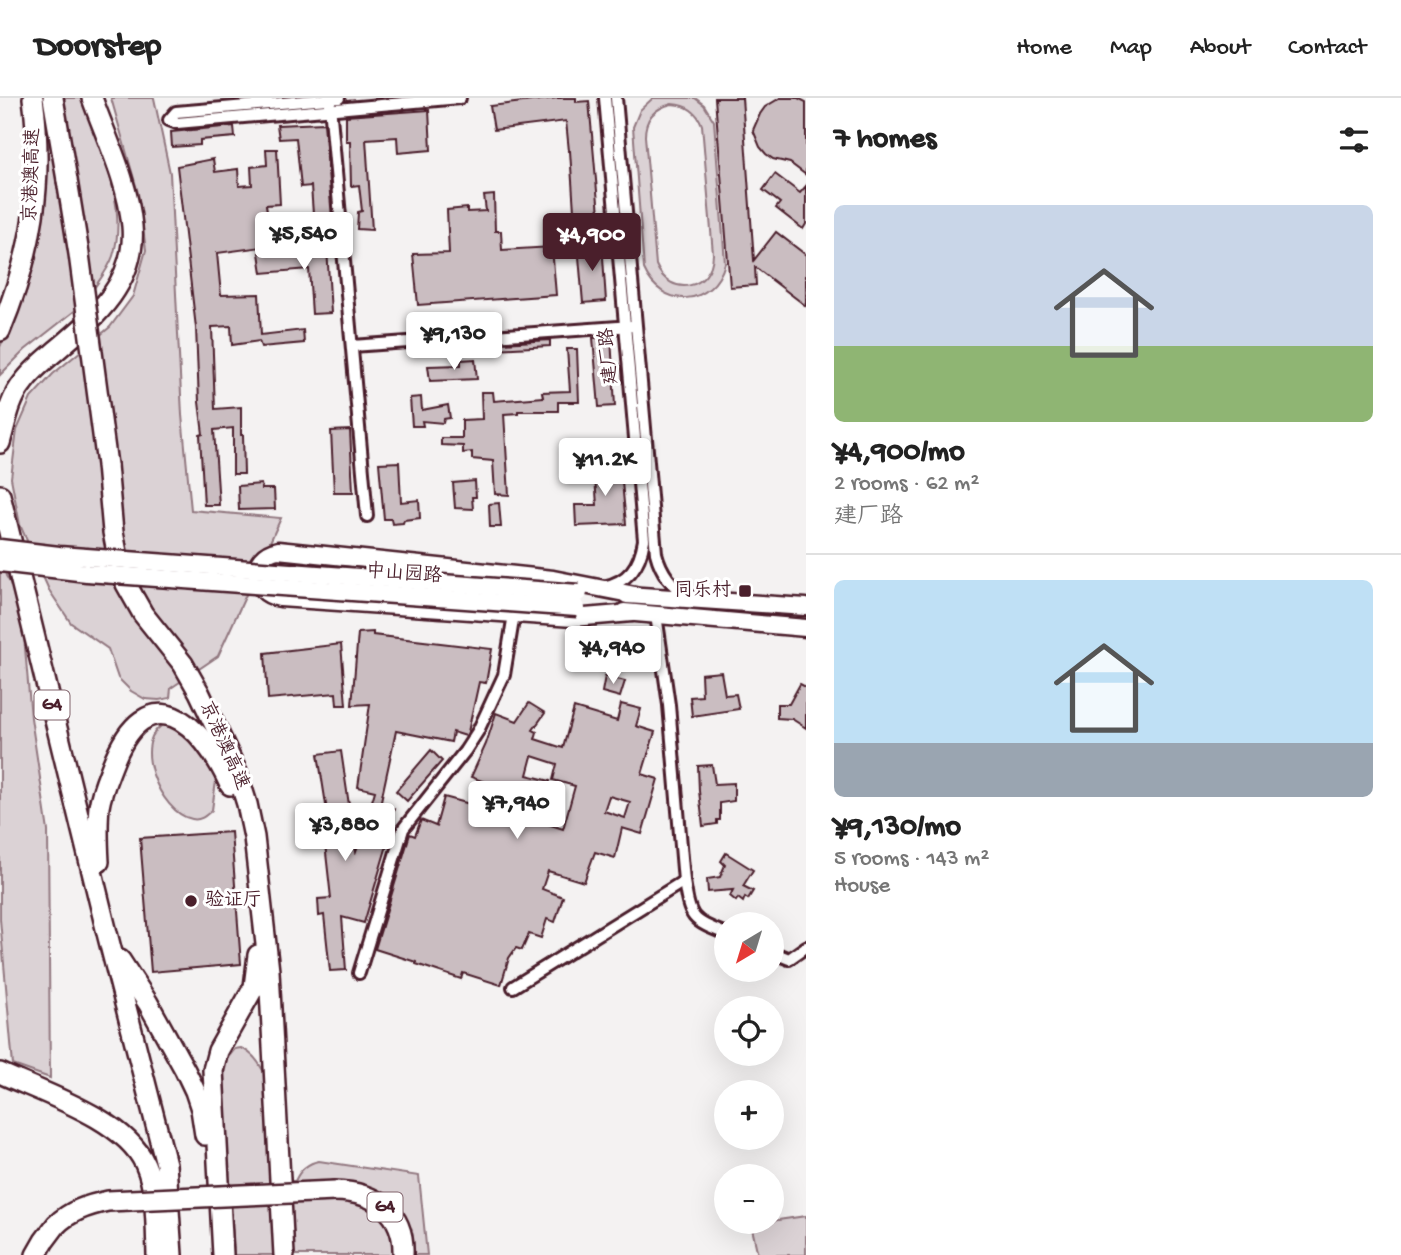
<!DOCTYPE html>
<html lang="en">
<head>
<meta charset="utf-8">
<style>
	:root { --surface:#fff; --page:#f2f2f2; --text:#222; --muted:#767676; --line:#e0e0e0; --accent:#4a1f2b }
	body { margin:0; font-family:"Gochi Hand","LXGW WenKai TC",sans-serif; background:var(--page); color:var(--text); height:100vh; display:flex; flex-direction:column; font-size:26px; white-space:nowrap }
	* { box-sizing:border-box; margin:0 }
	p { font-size:23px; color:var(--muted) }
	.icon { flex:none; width:38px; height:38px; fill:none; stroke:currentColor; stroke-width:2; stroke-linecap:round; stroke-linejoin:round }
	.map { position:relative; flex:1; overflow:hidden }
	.drawer { display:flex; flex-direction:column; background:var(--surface); width:595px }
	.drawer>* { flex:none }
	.needle { width:46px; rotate:218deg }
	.controls { position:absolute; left:714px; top:814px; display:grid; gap:14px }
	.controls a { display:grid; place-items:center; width:70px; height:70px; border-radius:50%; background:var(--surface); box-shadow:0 7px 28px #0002; font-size:35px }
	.price { position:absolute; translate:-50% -60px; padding:0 16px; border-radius:7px; background:#fff; color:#222; font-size:23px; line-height:46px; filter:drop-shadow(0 2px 4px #0008) }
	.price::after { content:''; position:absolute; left:50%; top:42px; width:21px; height:16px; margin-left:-10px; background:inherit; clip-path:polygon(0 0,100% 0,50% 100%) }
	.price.current { background:var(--accent); color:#fff }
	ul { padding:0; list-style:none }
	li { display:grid; align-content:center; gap:14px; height:371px; padding:0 28px }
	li+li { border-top:2px solid var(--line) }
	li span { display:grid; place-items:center; height:217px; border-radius:10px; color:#555 }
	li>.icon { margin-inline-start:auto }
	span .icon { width:126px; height:126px; fill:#fffc; stroke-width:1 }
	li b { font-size:30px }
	h2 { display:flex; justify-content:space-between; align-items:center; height:84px; padding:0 28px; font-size:30px }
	header { display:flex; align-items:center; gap:42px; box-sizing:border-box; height:98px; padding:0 35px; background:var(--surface); border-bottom:2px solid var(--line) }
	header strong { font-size:33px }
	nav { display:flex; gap:38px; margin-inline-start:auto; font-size:24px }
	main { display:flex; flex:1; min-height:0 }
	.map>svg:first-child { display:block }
</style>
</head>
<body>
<header>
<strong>Doorstep</strong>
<nav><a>Home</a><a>Map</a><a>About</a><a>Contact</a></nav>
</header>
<main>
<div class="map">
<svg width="806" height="1157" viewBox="0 0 806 1157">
	<rect width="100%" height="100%" fill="#f4f2f2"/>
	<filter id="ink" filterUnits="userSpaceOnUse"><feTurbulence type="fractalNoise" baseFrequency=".0143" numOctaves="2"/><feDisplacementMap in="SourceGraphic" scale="14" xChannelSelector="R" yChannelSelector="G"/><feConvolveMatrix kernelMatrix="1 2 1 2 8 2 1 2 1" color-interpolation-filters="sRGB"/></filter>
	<g filter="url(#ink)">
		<g fill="#dbd2d5" stroke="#927880" stroke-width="2" fill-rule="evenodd">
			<polygon points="36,0 45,0 59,60 77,211 25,252 0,277 0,249 36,161 45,85"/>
			<path d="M54,0H82C99,47 129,108 113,158C109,170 101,180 94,190Z"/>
			<polygon points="111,0 154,0 170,75 182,317 191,412 281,420 218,558 171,590 170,600 159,602 145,601 131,593 118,580 108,551 71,525 49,492 20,427 11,380 17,332 31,300 53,276 110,229 133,198 146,152 138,95"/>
			<path d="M653,0H695L704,7L714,23L725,165C713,209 662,212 644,171L633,29L640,12ZM672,6C686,7 697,13 702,27L713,156C712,192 670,200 656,167L645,38C645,20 655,10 672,6Z"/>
			<polygon points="0,446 6,478 21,503 31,620 48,733 50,980 13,967 0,821"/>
			<path d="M167,625L187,633L205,652L216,683L212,712C206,717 201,723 192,721C160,716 128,639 167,625Z"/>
			<path d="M241,950C255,956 262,968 267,982L277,1083H295C300,1072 307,1065 319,1063L419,1078L427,1157H234L225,1020L224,977L227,961L235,951Z"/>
			<polygon points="806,1118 806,1157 758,1157 751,1126"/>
		</g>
		<g fill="#cabdc1" stroke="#4a1f2b" stroke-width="2" fill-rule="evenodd">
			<polygon points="557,0 576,0 576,4 589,3 600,127 575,128 570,53 569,53 566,23 494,32 490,8"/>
			<polygon points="715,0 742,0 754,162 776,134 806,157 806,208 755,169 756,187 730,189"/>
			<polygon points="780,0 798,0 806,4 806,77 790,65 773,61 766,56 760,49 753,32 760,16 765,9"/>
			<polygon points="429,12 431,52 398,55 397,39 366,41 372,132 357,131 358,114 362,113 359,87 351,88 350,43 346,43 346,18"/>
			<polygon points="324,25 333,132 314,130 311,88 301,89 296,40 279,41 277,27"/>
			<polygon points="234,28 235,39 200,42 200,47 172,49 171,34"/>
			<polygon points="266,51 277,51 280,106 266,107 268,120 260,120 262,149 217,155 221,197 259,196 261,237 303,232 304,245 261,249 259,243 232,247 231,228 212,229 215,311 241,309 241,337 243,337 244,376 233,376 233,330 214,332 219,407 204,407 200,337 203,336 199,304 196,230 177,68 213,61 215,74 238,71 239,88 252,87 251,69 267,67"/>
			<polygon points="775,76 800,95 806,88 806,126 803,131 776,110 780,105 763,92"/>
			<polygon points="494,97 495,133 501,133 502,152 552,149 556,197 418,207 413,156 449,155 447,112 467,110 467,114 486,113 484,98"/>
			<polygon points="602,145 606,203 583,205 578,147"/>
			<polygon points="318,149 319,151 327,150 331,215 312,216 309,171 262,175 259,155"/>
			<polygon points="611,239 615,308 599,309 593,240"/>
			<polygon points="550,242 550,248 475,252 474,247"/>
			<polygon points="567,251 577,251 579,304 558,304 558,313 518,313 518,315 504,316 509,397 495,396 493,363 472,361 472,354 463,355 463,348 441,347 441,340 462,340 462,322 482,321 481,294 493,294 494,303 543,299 542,294 570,293"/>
			<polygon points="475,261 477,281 430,283 428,268 461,267 461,262"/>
			<polygon points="421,299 422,312 448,307 450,320 444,321 443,325 422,323 423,328 412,328 410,300"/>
			<polygon points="350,332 353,394 334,394 331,333"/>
			<polygon points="620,363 626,426 576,428 575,407 597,407 594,365"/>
			<polygon points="399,364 401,404 419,402 420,420 404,422 403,425 392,426 391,421 384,421 379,365"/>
			<polygon points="475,383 476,399 472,399 473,411 455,410 453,385"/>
			<polygon points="261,386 262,391 274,391 275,411 239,412 238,388"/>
			<polygon points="499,405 501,429 490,429 489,406"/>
			<polygon points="373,534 373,537 492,551 486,585 479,584 468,634 466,638 453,634 451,644 396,633 379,712 384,707 394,711 388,728 367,720 375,693 358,689 370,606 352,607 358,535"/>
			<polygon points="341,546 346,607 337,607 336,595 268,601 265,555"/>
			<polygon points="721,574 725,597 736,596 739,611 692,618 690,599 702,598 701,576"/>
			<polygon points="605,578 625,583 620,599 602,594"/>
			<polygon points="800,586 806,589 806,630 792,621 777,620 777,606 789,606"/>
			<path d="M529,605L545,615L533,632L537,634L535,641L563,650L574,610L617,623L621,606L641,611L636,628L655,634L642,676L658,681L642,736L622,730L615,760L595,754L584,784L548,773L542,791L563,799L555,824L547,821L541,840L529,836L522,852L516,850L509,860L501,887L463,875L461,881L416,866V864L375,851L410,736L415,738L421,722L438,729L436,728L444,699L470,706L473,695L500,705L504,691L471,679L486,646L496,615L517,623ZM532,658L557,666L553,682L575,688L563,731L539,723L550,683L527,677ZM609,698L630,704L625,720L604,713Z"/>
			<polygon points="431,652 442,663 407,703 396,693"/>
			<polygon points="341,653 356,754 359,746 372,748 374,741 388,744 364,825 342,819 346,872 330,873 324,817 319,818 318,801 331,800 325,746 332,745 318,656"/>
			<polygon points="712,667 715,686 734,685 734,703 720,705 720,722 717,722 717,726 703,728 699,693 698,668"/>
			<polygon points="231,734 241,866 151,874 140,740"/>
			<polygon points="726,755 753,772 743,788 753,793 748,801 745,799 743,804 738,800 736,803 730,798 733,792 708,794 707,781 720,779 725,767 721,763"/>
		</g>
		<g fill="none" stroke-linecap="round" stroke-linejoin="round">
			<g stroke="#4a1f2b" stroke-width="16">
				<g id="street">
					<polyline points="339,0 176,14 169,22 177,25 460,0"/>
					<path d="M616,0L656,455C661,475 672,488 689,500"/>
					<polyline points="330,7 367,418"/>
					<polyline points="352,248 632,228"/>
					<path d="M603,489C629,484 640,467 644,442L605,0"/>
					<path d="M684,783C690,821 691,822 726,836"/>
					<polyline points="772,854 789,861 806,849"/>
					<polyline points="359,875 403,731 465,653 478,633 504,577 514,516"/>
					<polyline points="513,889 684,783 669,607 656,517"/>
				</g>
			</g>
			<g stroke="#4a1f2b" stroke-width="21">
				<g id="secondary">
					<polyline points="627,497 806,509"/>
					<polyline points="624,514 806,530"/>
					<path d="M632,515L573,520L280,500C249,495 248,458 278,452L553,481L635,497"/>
				</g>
			</g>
			<g stroke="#4a1f2b" stroke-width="24">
				<g id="highway">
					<polyline points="53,0 67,82"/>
					<path d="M0,233C33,154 44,84 33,0"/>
					<path d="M0,345C6,324 9,302 23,285C32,272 45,262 58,251C96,219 137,183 132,128C128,84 107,42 92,0"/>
					<polyline points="107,367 113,434 120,470 126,486 143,516 183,566 199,594 237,674 247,706 254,739 269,873 284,1157"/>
					<polyline points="0,397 108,839 166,1066 172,1157"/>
					<path d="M99,764C98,745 97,728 99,709C101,695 107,681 112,668C147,575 202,624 230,687"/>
					<polyline points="120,862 148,905 185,972 195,993 201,1011 205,1037"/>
					<path d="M0,975C43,995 125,1021 145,1066C157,1092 156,1129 157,1157"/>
					<path d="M335,1093C375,1094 405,1114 403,1157"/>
					<polyline points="36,1157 44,1143 56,1127"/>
					<polyline points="223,1157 213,972 218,953 254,889 258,857"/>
				</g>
			</g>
			<use href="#street" stroke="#fff" stroke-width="10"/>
			<use href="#secondary" stroke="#fff" stroke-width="16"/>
			<use href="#highway" stroke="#fff" stroke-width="19"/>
			<g stroke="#4a1f2b" stroke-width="21" stroke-linecap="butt">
				<g id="secondary-bridge">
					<polyline points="0,450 59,457 579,495"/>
					<polyline points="0,465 87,475 577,510"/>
				</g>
			</g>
			<g stroke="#4a1f2b" stroke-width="24" stroke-linecap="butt">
				<g id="highway-bridge">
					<polyline points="67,82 79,156 107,367"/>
					<path d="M56,1127C70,1113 88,1107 108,1103L335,1093"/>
				</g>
			</g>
			<use href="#secondary-bridge" stroke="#fff" stroke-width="16"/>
			<use href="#highway-bridge" stroke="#fff" stroke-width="19"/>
		</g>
	</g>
	<g fill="#4a1f2b" stroke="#fff" stroke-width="2.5">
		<rect x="738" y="486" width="14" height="14" rx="3.5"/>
		<circle cx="191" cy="803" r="7"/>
	</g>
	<g text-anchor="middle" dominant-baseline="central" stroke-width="6" stroke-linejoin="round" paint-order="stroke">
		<g fill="#fff" stroke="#80626b" stroke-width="2">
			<rect x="34.5" y="592.5" width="35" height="29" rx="5"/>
			<rect x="367.5" y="1094.5" width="35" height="29" rx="5"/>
		</g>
		<g font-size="18" font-weight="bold" fill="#4a1f2b">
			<text x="52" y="607">G4</text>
			<text x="385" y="1109">G4</text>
		</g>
		<g font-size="19" fill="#4a1f2b" stroke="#fff">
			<text transform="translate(33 77) rotate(-88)">京港澳高速</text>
			<text transform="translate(610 258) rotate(-95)">建厂路</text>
			<text transform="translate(404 477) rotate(4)">中山园路</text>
			<text transform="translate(223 648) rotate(66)">京港澳高速</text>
		</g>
		<g font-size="19" fill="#4a1f2b" stroke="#fff" text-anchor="end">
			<text x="731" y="493">同乐村</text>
			<text x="205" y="803" text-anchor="start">验证厅</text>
		</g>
	</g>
</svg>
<div class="controls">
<a><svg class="needle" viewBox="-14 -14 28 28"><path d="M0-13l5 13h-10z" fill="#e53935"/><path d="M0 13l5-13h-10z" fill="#767676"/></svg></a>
<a><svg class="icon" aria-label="locate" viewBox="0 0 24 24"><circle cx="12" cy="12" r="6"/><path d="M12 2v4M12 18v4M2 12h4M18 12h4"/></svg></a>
<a>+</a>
<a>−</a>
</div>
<b class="price" style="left:304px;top:174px">¥5,540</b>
<b class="price current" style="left:592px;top:175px">¥4,900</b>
<b class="price" style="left:454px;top:274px">¥9,130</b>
<b class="price" style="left:605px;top:400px">¥11.2K</b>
<b class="price" style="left:613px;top:588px">¥4,940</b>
<b class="price" style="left:517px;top:743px">¥7,940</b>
<b class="price" style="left:345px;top:765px">¥3,880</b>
</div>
<section class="drawer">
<h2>7 homes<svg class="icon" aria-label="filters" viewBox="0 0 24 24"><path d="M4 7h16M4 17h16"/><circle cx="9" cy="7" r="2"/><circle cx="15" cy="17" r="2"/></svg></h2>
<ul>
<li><span style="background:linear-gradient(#c9d6e8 65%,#8fb573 0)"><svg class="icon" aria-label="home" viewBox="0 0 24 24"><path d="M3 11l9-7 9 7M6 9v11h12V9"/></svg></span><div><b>¥4,900/mo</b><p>2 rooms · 62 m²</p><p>建厂路</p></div></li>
<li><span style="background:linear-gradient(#bfe0f5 75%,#9aa5b1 0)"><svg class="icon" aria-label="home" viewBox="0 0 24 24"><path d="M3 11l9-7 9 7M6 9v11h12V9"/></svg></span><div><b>¥9,130/mo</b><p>5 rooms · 143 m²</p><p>House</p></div></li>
</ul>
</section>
</main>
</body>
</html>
